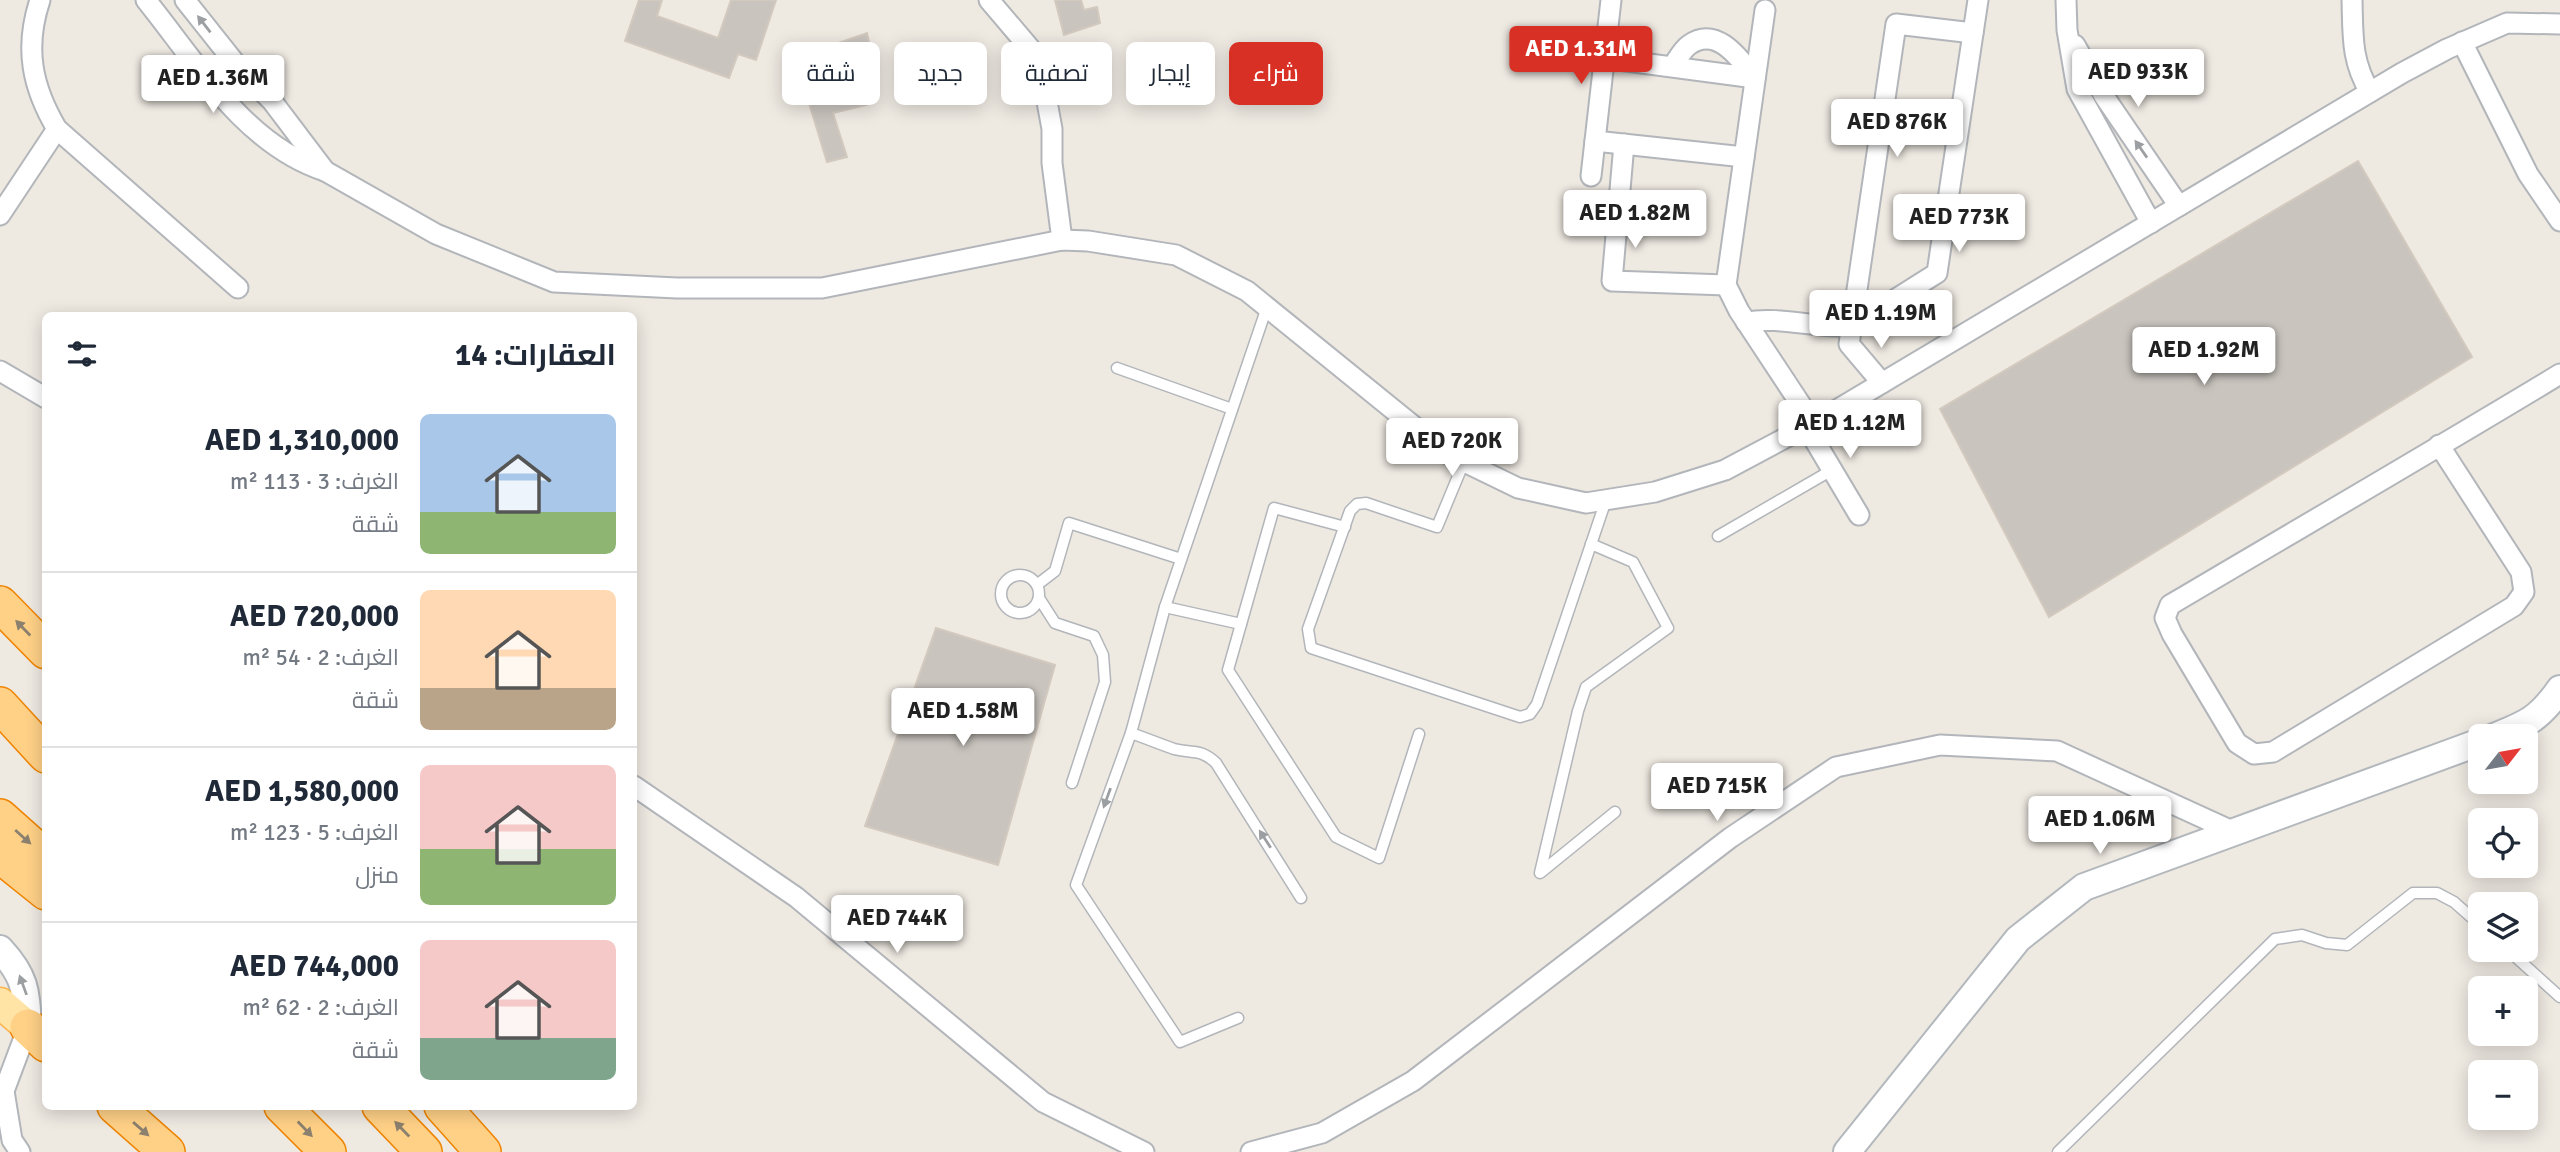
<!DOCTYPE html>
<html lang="ar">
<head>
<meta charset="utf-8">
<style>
	:root { --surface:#fff; --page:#f6f6f7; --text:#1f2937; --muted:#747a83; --line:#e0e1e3; --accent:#d93025 }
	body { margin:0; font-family:Signika,Cairo,sans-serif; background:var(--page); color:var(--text); direction:rtl; height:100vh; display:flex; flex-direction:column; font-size:26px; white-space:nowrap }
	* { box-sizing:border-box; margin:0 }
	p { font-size:23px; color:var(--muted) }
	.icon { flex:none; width:38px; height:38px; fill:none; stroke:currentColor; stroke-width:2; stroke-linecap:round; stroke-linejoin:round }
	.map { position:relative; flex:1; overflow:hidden; direction:ltr }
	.drawer { position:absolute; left:42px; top:312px; width:595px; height:798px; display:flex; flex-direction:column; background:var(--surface); border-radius:10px; box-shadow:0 4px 18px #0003; direction:rtl }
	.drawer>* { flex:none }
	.top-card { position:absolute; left:658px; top:42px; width:665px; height:63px; direction:rtl; display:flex; gap:14px }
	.needle { width:46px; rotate:59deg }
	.tools { position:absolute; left:2468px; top:724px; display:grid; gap:14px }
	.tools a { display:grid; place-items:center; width:70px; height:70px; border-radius:10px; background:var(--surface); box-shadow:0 4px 18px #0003; font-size:35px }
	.price { position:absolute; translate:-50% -60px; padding:0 16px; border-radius:7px; background:#fff; color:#222; font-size:23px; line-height:46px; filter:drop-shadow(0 2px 4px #0008) }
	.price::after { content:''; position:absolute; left:50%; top:42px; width:21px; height:16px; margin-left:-10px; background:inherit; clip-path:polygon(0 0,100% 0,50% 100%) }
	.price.on { background:var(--accent); color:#fff }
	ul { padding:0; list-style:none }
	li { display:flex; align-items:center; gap:21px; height:175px; padding:0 21px }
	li+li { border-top:2px solid var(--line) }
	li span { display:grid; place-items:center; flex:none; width:196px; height:140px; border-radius:10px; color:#555 }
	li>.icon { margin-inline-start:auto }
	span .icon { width:84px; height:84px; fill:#fffc; stroke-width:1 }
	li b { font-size:30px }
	h2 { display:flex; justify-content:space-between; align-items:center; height:84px; padding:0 21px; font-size:30px }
	.chip { padding:0 24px; border-radius:10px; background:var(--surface); box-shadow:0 4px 18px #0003; font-size:24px; line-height:63px }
	.chip.on { background:var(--accent); color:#fff }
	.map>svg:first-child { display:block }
</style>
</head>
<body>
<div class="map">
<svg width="2560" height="1152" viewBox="0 0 2560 1152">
	<rect width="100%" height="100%" fill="#eee9e1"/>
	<g fill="#c9c4be" stroke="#d3cabf" stroke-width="2">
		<polygon points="639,0 662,0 657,16 718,38 731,0 776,0 756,60 738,54 729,78 625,41"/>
		<polygon points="1055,0 1081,0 1084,10 1097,7 1100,23 1064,35"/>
		<polygon points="867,33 871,51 856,55 870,104 833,113 847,157 827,162 805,90 840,81 830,46"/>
		<polygon points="2358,161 2472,357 2049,617 1940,409"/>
		<polygon points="936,628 1055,665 998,865 865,826"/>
	</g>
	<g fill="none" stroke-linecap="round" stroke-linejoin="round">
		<g stroke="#b2b6ba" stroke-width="13">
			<g id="lane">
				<polyline points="1117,368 1232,409"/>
				<polyline points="1464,462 1437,527 1366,503 1357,504 1350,511 1308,629 1311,648 1520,717 1530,714 1537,704 1606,500"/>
				<polyline points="1345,527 1274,508 1228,670 1336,837 1379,858 1419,734"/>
				<polyline points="1718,536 1832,470"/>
				<polyline points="1591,544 1633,562 1668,628 1586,687 1578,711 1540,873 1615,812"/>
				<circle cx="1020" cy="594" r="19"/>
				<polyline points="1038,584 1055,571 1069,523 1181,559"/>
				<polyline points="1039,598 1055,623 1094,636 1103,655 1105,682 1072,783"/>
				<polyline points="1165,607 1241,624"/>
				<path d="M1131,733C1145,738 1160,744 1174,749C1193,754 1200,748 1216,763L1301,898"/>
				<polyline points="2508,950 2560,997"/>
				<polyline points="1238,1018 1180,1042 1076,885 1131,733 1165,607 1267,307"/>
				<polyline points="2058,1152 2275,939 2302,935 2326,943 2347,945 2413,893 2437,893 2454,902 2480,925"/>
			</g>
		</g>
		<g stroke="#b2b6ba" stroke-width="23">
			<g id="street">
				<path d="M40,0C24,48 32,87 57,129L238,288"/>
				<path d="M146,0C196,62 245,145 325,171L436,234L554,282L677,288H822L1062,240L1088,241L1176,255L1247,291L1448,454L1518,488L1586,503L1655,492L1725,470L1830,414L2402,73L2447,49L2507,23L2560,24"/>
				<polyline points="185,0 239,68 272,101 325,171"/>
				<polyline points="989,0 1034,53 1043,80 1052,129 1052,163 1062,240"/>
				<polyline points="2066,0 2067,30 2077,89 2151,223"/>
				<path d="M2352,0C2353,35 2351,61 2370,92"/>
				<polyline points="1765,10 1726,285 1739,311 1813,423"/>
				<polyline points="2462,42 2528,174 2560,221"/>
				<polyline points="2075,45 2104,96 2179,206"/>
				<path d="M1604,58L1755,78C1740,59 1717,25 1689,45C1682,50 1677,60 1672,67"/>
				<polyline points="1595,141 1744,157"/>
				<polyline points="1624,144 1612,281 1726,285"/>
				<polyline points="1591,176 1611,0"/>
				<polyline points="0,215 57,129"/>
				<path d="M1746,322C1782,316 1817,329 1853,326L1937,273L1978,0"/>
				<polyline points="0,371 46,398"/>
				<polyline points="1882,383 1849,344 1896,24 1973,33"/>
				<polyline points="1806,426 1859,515"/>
				<path d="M2439,445L2521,572L2524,592L2514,606L2273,752L2254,754L2237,743L2172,634L2165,618L2170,605C2300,528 2431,452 2560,374"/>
				<polyline points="634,786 796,897 1043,1102 1144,1152"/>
				<polyline points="20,1152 12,1140 4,1091 28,1027"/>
				<polyline points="1251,1152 1322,1133 1413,1081 1730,838 1836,767 1940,745 2057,751 2234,832"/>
			</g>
		</g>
		<g stroke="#b3b8bd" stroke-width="30">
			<g id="secondary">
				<path d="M2494,737C2527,724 2539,719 2560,689"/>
				<path d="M0,949C26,977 26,991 28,1027"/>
				<polyline points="1847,1152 2018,939 2084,887 2480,742"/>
			</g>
		</g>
		<g stroke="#fcb34c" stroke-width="33">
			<polyline id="primary" points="0,1003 28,1027"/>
		</g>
		<g stroke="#ef8400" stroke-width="38">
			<g id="highway">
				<polyline points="0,604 46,651"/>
				<polyline points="0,705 46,755"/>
				<polyline points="0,817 46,858"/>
				<polyline points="0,855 46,892"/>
				<polyline points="28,1027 46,1044"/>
				<polyline points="115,1106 167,1152"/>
				<polyline points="282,1106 328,1152"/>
				<polyline points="380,1106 424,1152"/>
				<polyline points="442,1106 483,1152"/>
			</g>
		</g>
		<use href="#lane" stroke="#fff" stroke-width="10"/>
		<use href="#street" stroke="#fff" stroke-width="19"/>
		<use href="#secondary" stroke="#fff" stroke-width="26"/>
		<use href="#primary" stroke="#ffe4a5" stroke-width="30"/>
		<use href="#highway" stroke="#ffd187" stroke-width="35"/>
	</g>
	<defs><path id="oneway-solid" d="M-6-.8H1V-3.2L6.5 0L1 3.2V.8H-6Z" transform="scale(1.75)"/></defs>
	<g fill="#9c9fa1">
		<use href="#oneway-solid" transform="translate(204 24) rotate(-128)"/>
		<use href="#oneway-solid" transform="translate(2141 149) rotate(-125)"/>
		<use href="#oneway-solid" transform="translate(1107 798) rotate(110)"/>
		<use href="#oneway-solid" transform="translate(1265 839) rotate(-123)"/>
		<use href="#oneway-solid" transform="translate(23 985) rotate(-110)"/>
	</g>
	<g fill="#8c816e">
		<use href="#oneway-solid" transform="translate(23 628) rotate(-134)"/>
		<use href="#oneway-solid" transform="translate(23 837) rotate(42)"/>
		<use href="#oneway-solid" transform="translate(141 1129) rotate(41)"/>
		<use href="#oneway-solid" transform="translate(305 1129) rotate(46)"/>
		<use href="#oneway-solid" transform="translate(402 1129) rotate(-134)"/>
	</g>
</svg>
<div class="tools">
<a><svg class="needle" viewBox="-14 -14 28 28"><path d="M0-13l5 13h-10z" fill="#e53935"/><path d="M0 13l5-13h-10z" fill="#747a83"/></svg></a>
<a><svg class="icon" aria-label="locate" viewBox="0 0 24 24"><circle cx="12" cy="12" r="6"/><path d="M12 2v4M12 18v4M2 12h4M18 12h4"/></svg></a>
<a><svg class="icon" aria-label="layers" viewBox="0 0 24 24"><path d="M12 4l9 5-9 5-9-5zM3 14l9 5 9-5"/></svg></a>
<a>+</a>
<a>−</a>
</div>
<b class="price on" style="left:1581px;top:86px">AED 1.31M</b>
<b class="price" style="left:2138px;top:109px">AED 933K</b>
<b class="price" style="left:213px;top:115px">AED 1.36M</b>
<b class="price" style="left:1897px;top:159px">AED 876K</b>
<b class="price" style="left:1635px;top:250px">AED 1.82M</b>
<b class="price" style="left:1959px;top:254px">AED 773K</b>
<b class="price" style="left:1881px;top:350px">AED 1.19M</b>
<b class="price" style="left:2204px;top:387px">AED 1.92M</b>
<b class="price" style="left:1850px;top:460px">AED 1.12M</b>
<b class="price" style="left:1452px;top:478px">AED 720K</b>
<b class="price" style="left:963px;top:748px">AED 1.58M</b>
<b class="price" style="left:1717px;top:823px">AED 715K</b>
<b class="price" style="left:2100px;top:856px">AED 1.06M</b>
<b class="price" style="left:897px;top:955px">AED 744K</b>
<div class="top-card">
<a class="chip on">شراء</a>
<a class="chip">إيجار</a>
<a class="chip">تصفية</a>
<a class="chip">جديد</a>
<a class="chip">شقة</a>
</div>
<section class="drawer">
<h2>العقارات: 14<svg class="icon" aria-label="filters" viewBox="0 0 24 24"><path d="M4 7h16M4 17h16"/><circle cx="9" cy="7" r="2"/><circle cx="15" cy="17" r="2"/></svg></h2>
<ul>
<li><span style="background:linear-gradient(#a9c7e8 70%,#8fb573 0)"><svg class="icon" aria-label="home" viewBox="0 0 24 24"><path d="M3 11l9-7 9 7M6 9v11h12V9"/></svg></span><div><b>AED 1,310,000</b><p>الغرف: 3 · 113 m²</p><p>شقة</p></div></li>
<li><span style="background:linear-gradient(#ffd9b3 70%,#b9a48a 0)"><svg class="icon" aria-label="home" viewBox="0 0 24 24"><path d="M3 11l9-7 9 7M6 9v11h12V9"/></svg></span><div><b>AED 720,000</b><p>الغرف: 2 · 54 m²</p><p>شقة</p></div></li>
<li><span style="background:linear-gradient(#f6c9c9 60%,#8fb573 0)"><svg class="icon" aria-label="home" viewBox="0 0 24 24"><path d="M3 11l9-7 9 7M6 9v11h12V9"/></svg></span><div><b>AED 1,580,000</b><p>الغرف: 5 · 123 m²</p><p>منزل</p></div></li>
<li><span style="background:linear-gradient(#f6c9c9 70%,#7fa58c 0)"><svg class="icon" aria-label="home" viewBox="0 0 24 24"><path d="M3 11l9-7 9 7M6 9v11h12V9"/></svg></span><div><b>AED 744,000</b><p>الغرف: 2 · 62 m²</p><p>شقة</p></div></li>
</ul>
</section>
</div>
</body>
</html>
